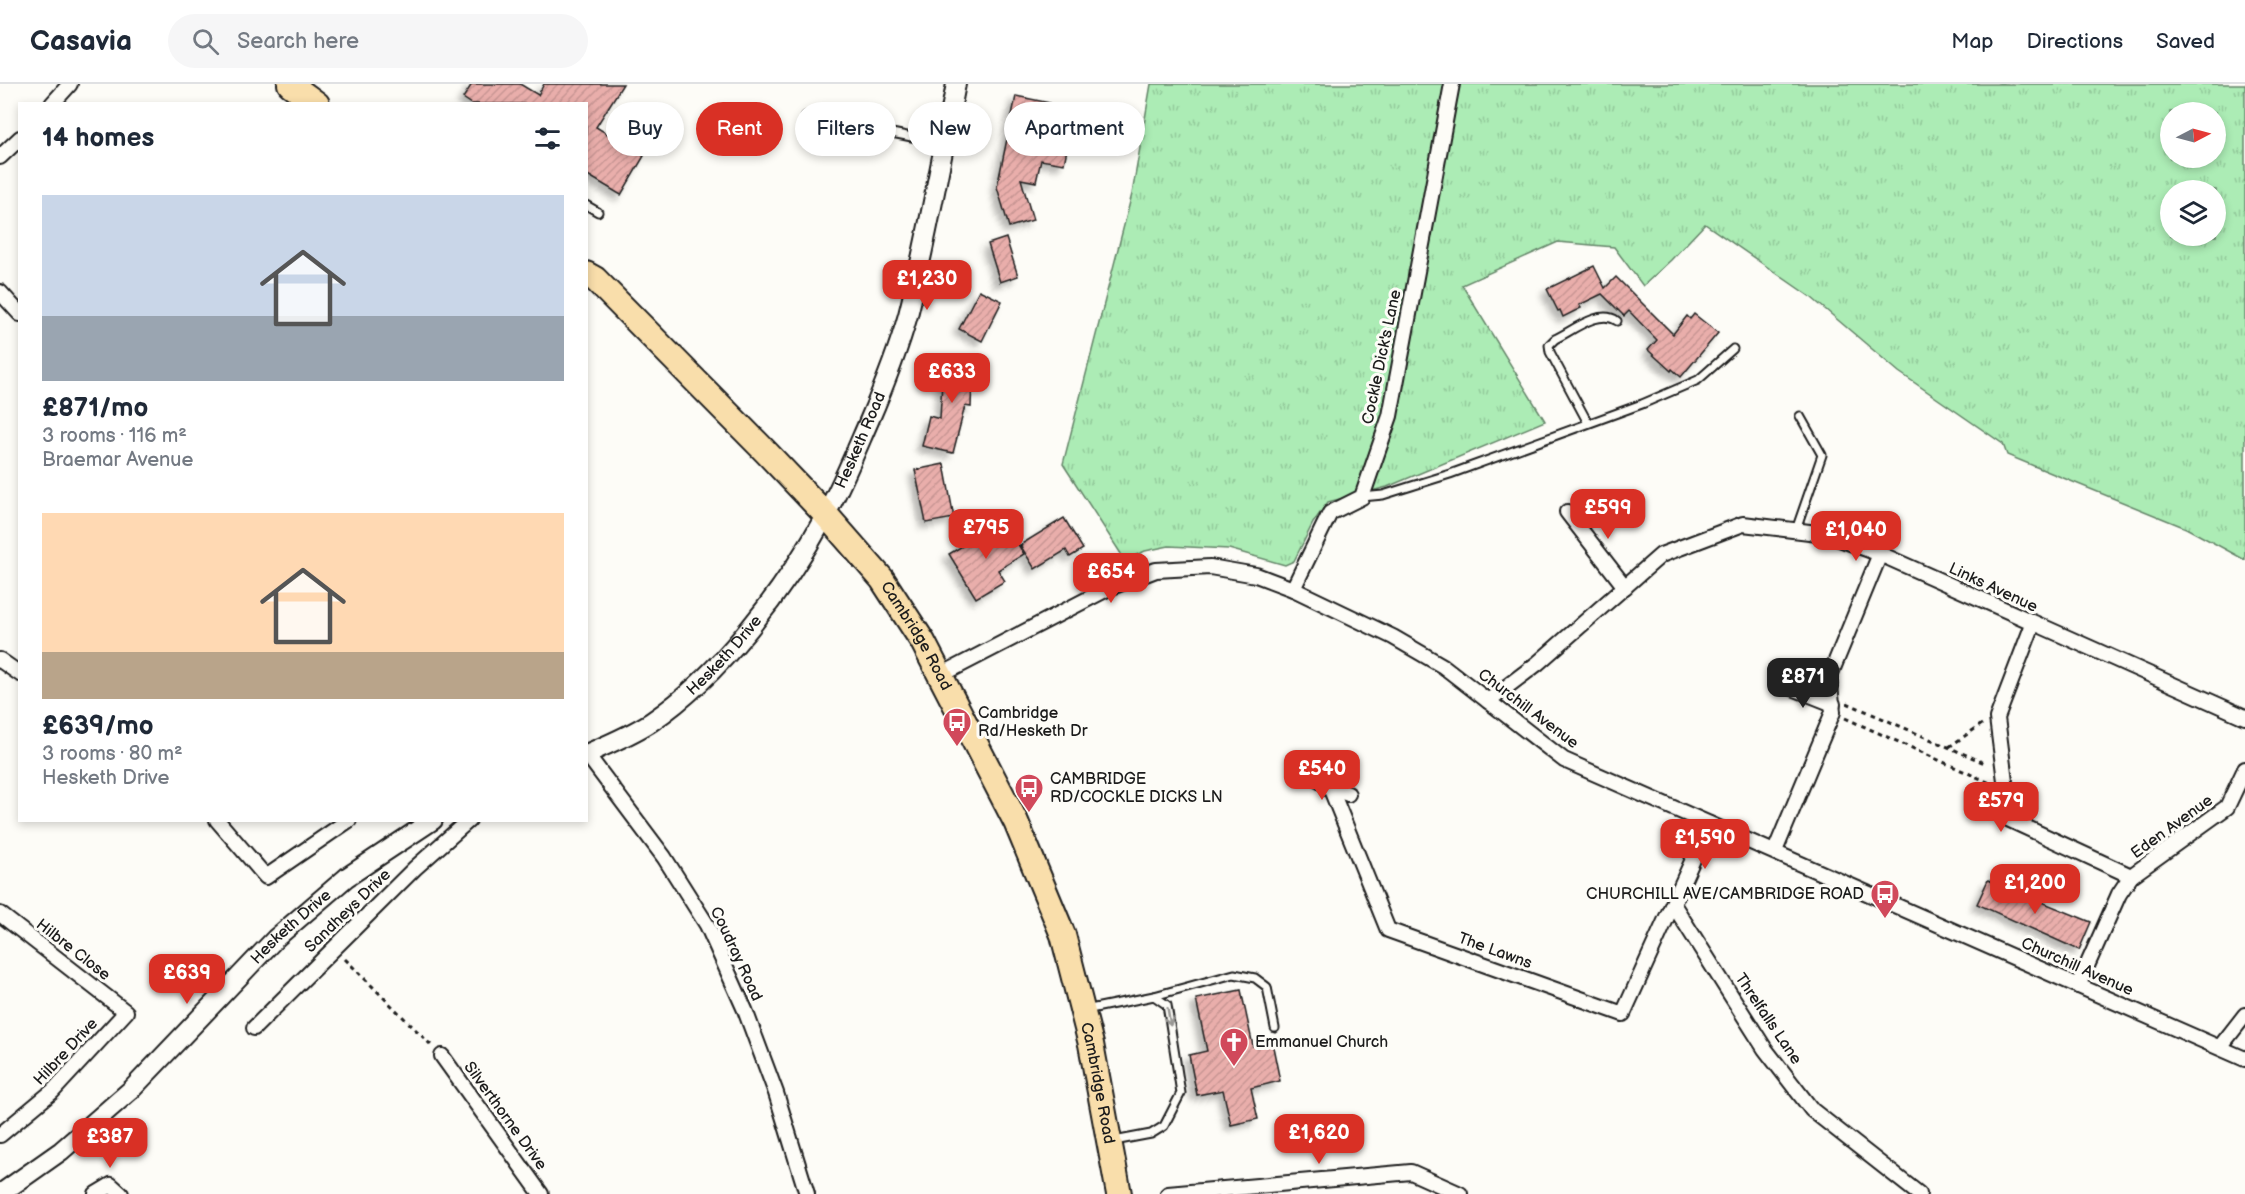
<!DOCTYPE html>
<html lang="en">
<head>
<meta charset="utf-8">
<style>
	:root { --surface:#fff; --page:#f6f6f7; --text:#1f2937; --muted:#747a83; --line:#e0e1e3; --accent:#d93025 }
	body { margin:0; font-family:"Balsamiq Sans",sans-serif; background:var(--page); color:var(--text); height:100vh; display:flex; flex-direction:column; font-size:22px; white-space:nowrap }
	* { box-sizing:border-box; margin:0 }
	p { font-size:20px; color:var(--muted) }
	.icon { flex:none; width:33px; height:33px; fill:none; stroke:currentColor; stroke-width:2; stroke-linecap:round; stroke-linejoin:round }
	.map { position:relative; flex:1; overflow:hidden }
	.panel { position:absolute; left:18px; top:18px; width:570px; height:720px; display:flex; flex-direction:column; background:var(--surface); border-radius:0px; box-shadow:0 3px 9px #0003 }
	.panel>* { flex:none }
	.guide { position:absolute; left:606px; top:18px; width:570px; height:54px; display:flex; gap:12px }
	.needle { width:39px; rotate:84deg }
	.buttons { position:absolute; left:2160px; top:18px; display:grid; gap:12px }
	.buttons a { display:grid; place-items:center; width:66px; height:66px; border-radius:50%; background:var(--surface); box-shadow:0 3px 9px #0003; font-size:30px }
	.price { position:absolute; translate:-50% -51px; padding:0 14px; border-radius:12px; background:var(--accent); color:#fff; font-size:20px; line-height:39px; filter:drop-shadow(0 2px 3px #0008) }
	.price::after { content:''; position:absolute; left:50%; top:36px; width:18px; height:14px; margin-left:-9px; background:inherit; clip-path:polygon(0 0,100% 0,50% 100%) }
	.price.selected { background:#222; color:#fff }
	ul { padding:0; list-style:none }
	li { display:grid; align-content:center; gap:12px; height:318px; padding:0 24px }
	li span { display:grid; place-items:center; height:186px; border-radius:0px; color:#555 }
	li>.icon { margin-inline-start:auto }
	span .icon { width:108px; height:108px; fill:#fffc; stroke-width:1 }
	li b { font-size:26px }
	h2 { display:flex; justify-content:space-between; align-items:center; height:72px; padding:0 24px; font-size:26px }
	.tag { padding:0 21px; border-radius:27px; background:var(--surface); box-shadow:0 3px 9px #0003; font-size:21px; line-height:54px }
	.tag.selected { background:var(--accent); color:#fff }
	header { display:flex; align-items:center; gap:36px; box-sizing:border-box; height:84px; padding:0 30px; background:var(--surface); border-bottom:2px solid var(--line) }
	header strong { font-size:28px }
	nav { display:flex; gap:33px; margin-inline-start:auto; font-size:21px }
	.search { width:420px; height:54px; background:var(--page); display:flex; align-items:center; gap:15px; box-sizing:border-box; padding:0 21px; border-radius:33px; color:var(--muted); font-size:22px }
	.map>svg:first-child { display:block }
</style>
</head>
<body>
<header>
<strong>Casavia</strong>
<div class="search"><svg class="icon" aria-label="search" viewBox="0 0 24 24"><circle cx="10" cy="10" r="6"/><path d="M15 15l6 6"/></svg>Search here</div>
<nav><a>Map</a><a>Directions</a><a>Saved</a></nav>
</header>
<div class="map">
<svg width="2245" height="1110" viewBox="0 0 2245 1110">
	<defs>
		<pattern id="grass-tufts" width="24" height="20" patternUnits="userSpaceOnUse" patternTransform="scale(1.5)"><rect width="24" height="20" fill="#acecb5"/><path d="M3 7l-1-3M5 7V3M7 7l1-3M15 17l-1-3M17 17v-4M19 17l1-3" fill="none" stroke="#93ca9b"/></pattern>
		<pattern id="building-hatch" width="6" height="6" patternUnits="userSpaceOnUse" patternTransform="scale(1.5)"><rect width="6" height="6" fill="#e9aeab"/><path d="M-1 1l2-2M0 6l6-6M5 7l2-2" fill="none" stroke="#c79593"/></pattern>
		<filter id="shadow"><feDropShadow dx="-5.5" dy="5.5" stdDeviation="3" flood-color="#0004"/></filter>
	</defs>
	<rect width="100%" height="100%" fill="#fdfcf7"/>
	<filter id="ink" filterUnits="userSpaceOnUse"><feTurbulence type="fractalNoise" baseFrequency=".0167" numOctaves="2"/><feDisplacementMap in="SourceGraphic" scale="12" xChannelSelector="R" yChannelSelector="G"/><feConvolveMatrix kernelMatrix="1 2 1 2 8 2 1 2 1" color-interpolation-filters="sRGB"/></filter>
	<g filter="url(#ink)">
		<path fill="url(#grass-tufts)" stroke="#648468" stroke-width="1.5" fill-rule="evenodd" d="M1151,0H2245V476L2186,444L2007,371L2003,360L1899,288L1812,214L1705,140L1671,176L1643,202L1614,163L1558,158L1462,201L1545,337L1387,403L1328,418L1313,439L1294,477L1285,481L1229,465L1169,462L1145,467L1125,476L1063,380L1132,110ZM2170,28H2216V74H2170ZM2170,106H2216V152H2170Z"/>
		<g fill="url(#building-hatch)" stroke="#1c1c1c" stroke-width="1.5" filter="url(#shadow)">
			<polygon points="472,0 520,0 538,11 544,0 623,0 596,43 644,72 621,111 586,90 586,20 472,20 463,14"/>
			<polygon points="1016,12 1050,19 1045,41 1071,46 1064,80 1041,76 1036,98 1021,95 1033,136 1009,143 997,103"/>
			<polygon points="1006,154 1018,192 1000,198 988,160"/>
			<polygon points="1594,182 1605,204 1616,193 1673,250 1687,232 1690,235 1694,230 1718,249 1681,293 1672,285 1671,287 1648,266 1657,256 1629,227 1624,232 1602,210 1579,221 1581,224 1563,233 1560,226 1558,227 1547,205"/>
			<polygon points="979,206 1002,217 982,257 959,245"/>
			<polygon points="943,277 986,280 985,296 972,295 971,323 965,322 953,369 922,362 929,332 940,335"/>
			<polygon points="944,380 954,434 926,439 915,386"/>
			<polygon points="1064,434 1083,465 1070,473 1066,466 1035,485 1020,461"/>
			<polygon points="1006,441 1024,470 998,486 1005,497 976,514 949,470 982,450 985,455"/>
			<polygon points="1988,796 2091,838 2079,866 1977,820"/>
			<polygon points="1241,906 1253,962 1272,958 1280,997 1251,1004 1258,1035 1231,1041 1223,1006 1197,1011 1189,971 1207,967 1196,915"/>
		</g>
		<g fill="none" stroke-linecap="round" stroke-linejoin="round">
			<g stroke="#1c1c1c" stroke-width="11">
				<g id="service">
					<polyline points="806,32 942,59"/>
					<polyline points="586,121 598,128"/>
					<path d="M1588,339L1550,268L1549,261L1555,255C1572,247 1600,224 1617,237"/>
					<polyline points="1362,413 1383,411 1450,390 1642,320 1698,296 1733,265"/>
					<polyline points="1796,446 1822,371 1800,332"/>
					<polyline points="1154,912 1234,890 1255,894 1267,903 1275,944"/>
					<polyline points="1085,926 1154,912 1167,921 1181,1009 1164,1042 1151,1050 1114,1057"/>
				</g>
			</g>
			<g stroke="#1c1c1c" stroke-width="18">
				<g id="minor">
					<polyline points="52,20 70,0"/>
					<polyline points="0,73 20,54"/>
					<polyline points="0,208 20,230"/>
					<polyline points="1567,428 1625,503"/>
					<polyline points="1293,505 1330,429 1362,413 1390,332 1452,0"/>
					<polyline points="2033,540 1997,634 2010,736 2131,792 2119,810 2078,902"/>
					<polyline points="0,576 20,590"/>
					<polyline points="941,591 1109,504 1156,486 1210,483 1256,491 1293,505 1393,553 1443,582 1564,676 2245,975"/>
					<polyline points="1785,601 1833,620"/>
					<polyline points="1488,617 1538,579 1661,471 1743,440 1826,450 1880,470 2245,633"/>
					<polyline points="586,669 664,773 707,841 745,926 776,1009 807,1110"/>
					<polyline points="1313,693 1330,703 1348,710"/>
					<polyline points="1330,703 1388,846 1623,930 1709,740"/>
					<polyline points="217,736 266,793 349,736"/>
					<polyline points="1775,767 1833,628 1829,594 1880,470"/>
					<polyline points="2131,792 2227,723 2245,685"/>
					<polyline points="1673,820 1765,965 1812,1026 1919,1110"/>
					<polyline points="0,830 126,928 53,1007 0,1051"/>
					<polyline points="254,944 415,784 469,736"/>
					<polyline points="2220,963 2245,931"/>
					<polyline points="442,972 541,1110"/>
					<polyline points="96,1110 111,1101 121,1110"/>
					<polyline points="1168,1110 1411,1088 1460,1110"/>
				</g>
			</g>
			<g stroke="#1c1c1c" stroke-width="22">
				<g id="tertiary">
					<path id="s1" d="M586,670C609,660 631,651 651,638C720,592 786,504 825,432C842,401 855,369 869,337C884,302 898,267 908,231C927,155 941,77 956,0"/>
					<path id="s2" d="M0,1110L61,1067L132,1005L276,854L347,793L433,736"/>
				</g>
			</g>
			<g stroke="#1c1c1c" stroke-width="28">
				<g id="trunk">
					<polyline points="290,0 317,20"/>
					<path id="s3" d="M586,190L595,195L766,368L826,431L882,495L923,558L1016,738L1063,851L1091,960L1119,1110"/>
				</g>
			</g>
			<g stroke="#1c1c1c" stroke-width="3" stroke-dasharray="4.5 4.5" stroke-linecap="butt">
				<polyline points="1847,619 1987,680"/>
				<polyline points="1845,634 1990,699"/>
				<polyline points="1949,663 1982,640"/>
				<polyline points="345,875 432,962"/>
			</g>
			<use href="#service" stroke="#fdfcf7" stroke-width="7"/>
			<use href="#minor" stroke="#fdfcf7" stroke-width="14"/>
			<use href="#tertiary" stroke="#fdfcf7" stroke-width="18"/>
			<use href="#trunk" stroke="#f9deab" stroke-width="24"/>
		</g>
		<defs><path id="oneway-shaft" d="M-6 0H5M1.5-3L5.5 0L1.5 3" fill="none" stroke-width="1.6" stroke-linecap="round" stroke-linejoin="round" transform="scale(1.5)"/></defs>
		<use stroke="#989794" href="#oneway-shaft" transform="translate(1169 933) rotate(81)"/>
	</g>
	<defs>
		<g id="bus-pin" transform="scale(1.5)"><path d="M0 17L-7.5 6A9.5 9.5 0 1 1 7.5 6Z" fill="#d1495b" stroke="#fdfcf7"/><path d="M-5-6H5V4H4V6H2V4H-2V6H-4V4H-5ZM-3.5-4V0h7V-4ZM-3.5 1.2v1.5H-2V1.2ZM2 1.2v1.5H3.5V1.2Z" fill="#fff"/></g>
		<g id="church-pin" transform="scale(1.5)"><path d="M0 17L-7.5 6A9.5 9.5 0 1 1 7.5 6Z" fill="#d1495b" stroke="#fdfcf7"/><path d="M-1.2-6h2.4v3.5h3.3v2.4h-3.3V6h-2.4V-.1h-3.3v-2.4h3.3Z" fill="#fff"/></g>
	</defs>
	<g fill-rule="evenodd">
		<use href="#bus-pin" x="957" y="638"/>
		<use href="#bus-pin" x="1029" y="704"/>
		<use href="#bus-pin" x="1885" y="810"/>
		<use href="#church-pin" x="1234" y="958"/>
	</g>
	<g text-anchor="middle" dominant-baseline="central" stroke-width="6" stroke-linejoin="round" paint-order="stroke">
		<g font-size="16" fill="#1c1c1c" stroke="#fdfcf7">
			<text transform="translate(1382 273) rotate(-78)">Cockle Dick's Lane</text>
			<text stroke="none"><textPath href="#s1" startOffset="428">Hesketh Road</textPath></text>
			<text transform="translate(1993 504) rotate(25)">Links Avenue</text>
			<text stroke="none"><textPath href="#s3" startOffset="492">Cambridge Road</textPath></text>
			<text stroke="none"><textPath href="#s1" startOffset="172">Hesketh Drive</textPath></text>
			<text transform="translate(1528 625) rotate(37)">Churchill Avenue</text>
			<text transform="translate(2172 743) rotate(-36)">Eden Avenue</text>
			<text transform="translate(348 827) rotate(-44)">Sandheys Drive</text>
			<text stroke="none"><textPath href="#s2" startOffset="396">Hesketh Drive</textPath></text>
			<text transform="translate(73 866) rotate(38)">Hilbre Close</text>
			<text transform="translate(1495 867) rotate(20)">The Lawns</text>
			<text transform="translate(736 870) rotate(65)">Coudray Road</text>
			<text transform="translate(2077 883) rotate(24)">Churchill Avenue</text>
			<text transform="translate(1768 935) rotate(56)">Threlfalls Lane</text>
			<text transform="translate(66 968) rotate(-47)">Hilbre Drive</text>
			<text stroke="none"><textPath href="#s3" startOffset="978">Cambridge Road</textPath></text>
			<text transform="translate(505 1032) rotate(54)">Silverthorne Drive</text>
		</g>
		<g font-size="16" fill="#1c1c1c" stroke="#fdfcf7" text-anchor="start">
			<text x="978" y="629">Cambridge<tspan x="978" dy="18">Rd/Hesketh Dr</tspan></text>
			<text x="1050" y="695">CAMBRIDGE<tspan x="1050" dy="18">RD/COCKLE DICKS LN</tspan></text>
			<text x="1864" y="810" text-anchor="end">CHURCHILL AVE/CAMBRIDGE ROAD</text>
			<text x="1255" y="958">Emmanuel Church</text>
		</g>
	</g>
</svg>
<div class="buttons">
<a><svg class="needle" viewBox="-14 -14 28 28"><path d="M0-13l5 13h-10z" fill="#e53935"/><path d="M0 13l5-13h-10z" fill="#747a83"/></svg></a>
<a><svg class="icon" aria-label="layers" viewBox="0 0 24 24"><path d="M12 4l9 5-9 5-9-5zM3 14l9 5 9-5"/></svg></a>
</div>
<b class="price" style="left:927px;top:227px">£1,230</b>
<b class="price" style="left:952px;top:320px">£633</b>
<b class="price" style="left:1608px;top:456px">£599</b>
<b class="price" style="left:986px;top:476px">£795</b>
<b class="price" style="left:1856px;top:478px">£1,040</b>
<b class="price" style="left:1111px;top:520px">£654</b>
<b class="price selected" style="left:1803px;top:625px">£871</b>
<b class="price" style="left:1322px;top:717px">£540</b>
<b class="price" style="left:2001px;top:749px">£579</b>
<b class="price" style="left:1705px;top:786px">£1,590</b>
<b class="price" style="left:2035px;top:831px">£1,200</b>
<b class="price" style="left:187px;top:921px">£639</b>
<b class="price" style="left:1319px;top:1081px">£1,620</b>
<b class="price" style="left:110px;top:1085px">£387</b>
<div class="guide">
<a class="tag">Buy</a>
<a class="tag selected">Rent</a>
<a class="tag">Filters</a>
<a class="tag">New</a>
<a class="tag">Apartment</a>
</div>
<section class="panel">
<h2>14 homes<svg class="icon" aria-label="filters" viewBox="0 0 24 24"><path d="M4 7h16M4 17h16"/><circle cx="9" cy="7" r="2"/><circle cx="15" cy="17" r="2"/></svg></h2>
<ul>
<li><span style="background:linear-gradient(#c9d6e8 65%,#9aa5b1 0)"><svg class="icon" aria-label="home" viewBox="0 0 24 24"><path d="M3 11l9-7 9 7M6 9v11h12V9"/></svg></span><div><b>£871/mo</b><p>3 rooms · 116 m²</p><p>Braemar Avenue</p></div></li>
<li><span style="background:linear-gradient(#ffd9b3 75%,#b9a48a 0)"><svg class="icon" aria-label="home" viewBox="0 0 24 24"><path d="M3 11l9-7 9 7M6 9v11h12V9"/></svg></span><div><b>£639/mo</b><p>3 rooms · 80 m²</p><p>Hesketh Drive</p></div></li>
</ul>
</section>
</div>
</body>
</html>
